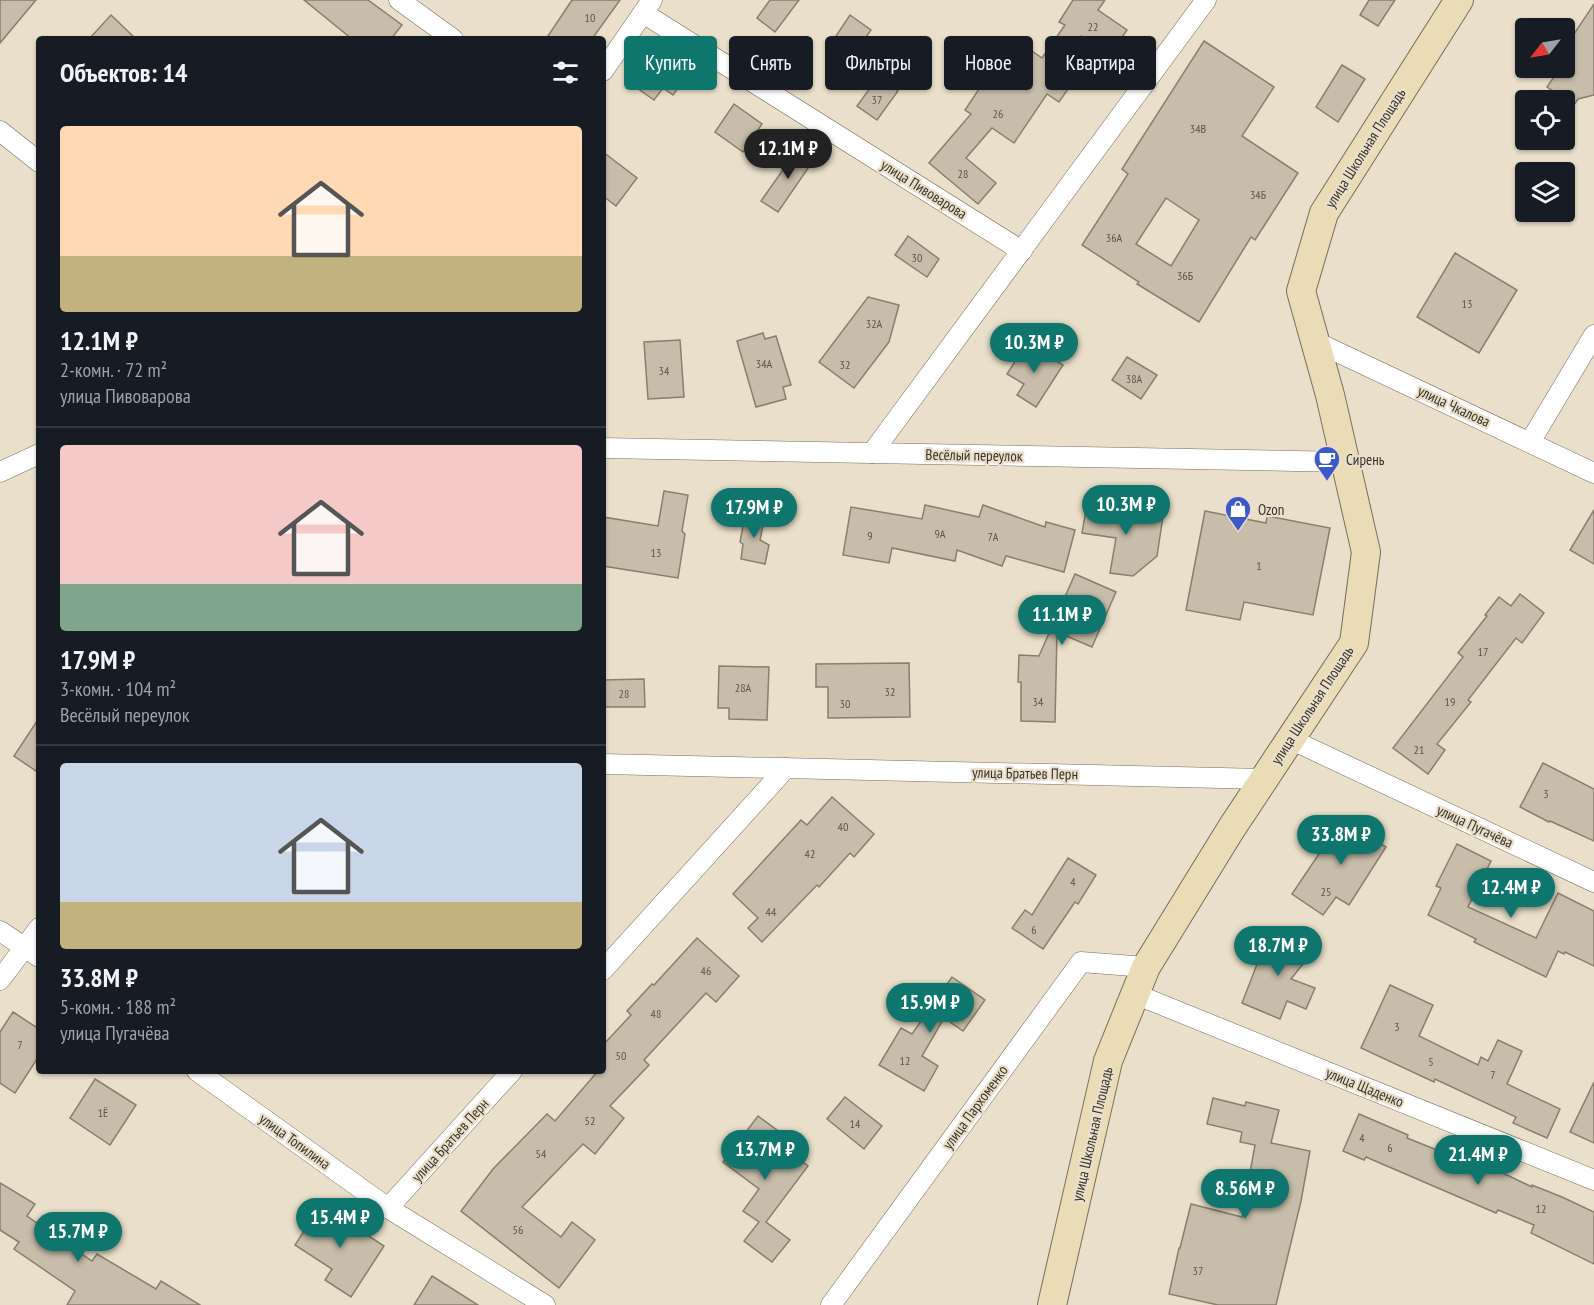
<!DOCTYPE html>
<html lang="ru">
<head>
<meta charset="utf-8">
<style>
	:root { --surface:#171b24; --page:#20242c; --text:#f1f3f6; --muted:#9ea1a6; --line:#363941; --accent:#0f766e }
	body { margin:0; font-family:"PT Sans Narrow",sans-serif; background:var(--page); color:var(--text); height:100vh; display:flex; flex-direction:column; font-size:22px; white-space:nowrap }
	* { box-sizing:border-box; margin:0 }
	p { font-size:20px; color:var(--muted) }
	.icon { flex:none; width:33px; height:33px; fill:none; stroke:currentColor; stroke-width:2; stroke-linecap:round; stroke-linejoin:round }
	.map { position:relative; flex:1; overflow:hidden }
	.details { position:absolute; left:36px; top:36px; width:570px; height:1038px; display:flex; flex-direction:column; background:var(--surface); border-radius:6px; box-shadow:0 2px 4px #0004 }
	.details>* { flex:none }
	.top-card { position:absolute; left:624px; top:36px; width:570px; height:54px; display:flex; gap:12px }
	.needle { width:39px; rotate:239deg }
	.controls { position:absolute; left:1515px; top:18px; display:grid; gap:12px }
	.controls a { display:grid; place-items:center; width:60px; height:60px; border-radius:6px; background:var(--surface); box-shadow:0 2px 4px #0004; font-size:30px }
	.price { position:absolute; translate:-50% -51px; padding:0 14px; border-radius:21px; background:var(--accent); color:#fff; font-size:20px; line-height:39px; filter:drop-shadow(0 2px 3px #0008) }
	.price::after { content:''; position:absolute; left:50%; top:36px; width:18px; height:14px; margin-left:-9px; background:inherit; clip-path:polygon(0 0,100% 0,50% 100%) }
	.price.active { background:#222; color:#fff }
	ul { padding:0; list-style:none }
	li { display:grid; align-content:center; gap:12px; height:318px; padding:0 24px }
	li+li { border-top:2px solid var(--line) }
	li span { display:grid; place-items:center; height:186px; border-radius:6px; color:#555 }
	li>.icon { margin-inline-start:auto }
	span .icon { width:108px; height:108px; fill:#fffc; stroke-width:1 }
	li b { font-size:26px }
	h2 { display:flex; justify-content:space-between; align-items:center; height:72px; padding:0 24px; font-size:26px }
	.chip { padding:0 21px; border-radius:6px; background:var(--surface); box-shadow:0 2px 4px #0004; font-size:21px; line-height:54px }
	.chip.active { background:var(--accent); color:#fff }
	.map>svg:first-child { display:block }
</style>
</head>
<body>
<div class="map">
<svg width="1594" height="1305" viewBox="0 0 1594 1305">
	<rect width="100%" height="100%" fill="#e9dfca"/>
	<g fill="#c7bdaa" stroke="#887f6c" stroke-width="1.5" fill-rule="evenodd">
		<polygon points="0,0 36,0 0,43"/>
		<polygon points="304,0 368,0 402,25 391,39 352,39"/>
		<polygon points="572,0 620,0 592,39 546,39"/>
		<polygon points="770,0 799,0 775,32 757,18"/>
		<polygon points="1073,0 1105,0 1098,10 1127,30 1110,55 1081,36 1059,68 1075,79 1059,102 1047,94 1014,143 992,128 966,158 996,183 978,204 929,163 971,114 965,110 983,83 986,85 1016,40 1042,58 1065,25 1059,22"/>
		<polygon points="1369,0 1395,0 1378,26 1360,15"/>
		<polygon points="1594,4 1594,95 1578,99 1574,105 1547,87 1560,68 1564,68 1564,49"/>
		<polygon points="111,15 136,39 89,39"/>
		<polygon points="850,15 871,30 853,56 832,42"/>
		<path d="M1204,41L1274,87L1242,136L1298,173L1255,240L1251,237L1199,322L1137,284L1139,282L1082,245L1128,174L1122,169ZM1166,198L1199,220L1171,266L1136,244Z"/>
		<polygon points="649,50 687,76 673,95 663,88 654,100 627,81"/>
		<polygon points="1342,65 1365,79 1338,122 1316,107"/>
		<polygon points="878,77 898,91 877,120 857,106"/>
		<polygon points="734,104 762,124 743,152 715,132"/>
		<polygon points="799,147 815,158 778,212 761,201"/>
		<polygon points="603,152 637,178 616,206 603,196"/>
		<polygon points="908,236 939,259 927,277 895,255"/>
		<polygon points="1455,253 1517,290 1479,353 1417,317"/>
		<polygon points="868,297 899,305 889,342 854,388 819,362"/>
		<polygon points="763,333 765,339 776,336 791,385 783,387 786,399 756,407 737,341"/>
		<polygon points="680,340 684,397 648,399 644,342"/>
		<polygon points="1027,343 1063,365 1036,407 1017,395 1024,384 1007,374"/>
		<polygon points="1127,357 1157,375 1141,399 1112,380"/>
		<polygon points="664,491 688,495 682,531 685,534 678,578 603,566 603,517 658,526"/>
		<polygon points="1087,504 1163,516 1157,556 1133,576 1110,573 1116,538 1082,533"/>
		<polygon points="925,505 979,517 983,505 1045,527 1046,522 1075,530 1064,572 1006,556 1002,566 957,550 955,561 892,548 889,563 843,555 851,507 922,519"/>
		<polygon points="1594,510 1594,564 1570,550"/>
		<polygon points="746,511 765,515 760,540 769,545 765,564 741,559 743,544 740,542"/>
		<polygon points="1205,511 1266,523 1267,516 1330,528 1313,615 1244,602 1240,620 1186,610"/>
		<polygon points="1075,574 1116,592 1092,647 1057,632 1055,722 1021,721 1021,682 1018,682 1019,655 1039,656"/>
		<polygon points="1520,594 1544,613 1522,643 1516,638 1468,700 1471,702 1437,744 1445,750 1428,774 1393,748 1463,657 1458,653 1487,616 1485,615 1499,597 1511,606"/>
		<polygon points="909,663 910,717 828,718 828,687 816,687 816,664"/>
		<polygon points="719,666 769,667 767,720 729,719 729,708 718,708"/>
		<polygon points="644,679 645,707 603,707 603,680"/>
		<polygon points="39,718 39,773 14,756"/>
		<polygon points="1543,763 1594,789 1594,841 1550,821 1549,822 1520,807"/>
		<polygon points="832,797 874,834 854,857 850,853 819,887 817,885 762,942 748,928 758,918 733,894 801,820 807,825"/>
		<polygon points="1355,816 1378,830 1372,838 1386,847 1349,905 1336,897 1323,915 1292,894 1343,818 1350,823"/>
		<polygon points="1457,844 1491,861 1468,907 1536,938 1558,893 1594,911 1594,966 1565,952 1564,954 1558,951 1546,977 1474,942 1476,939 1428,915 1441,888 1436,886"/>
		<polygon points="1068,858 1096,875 1078,904 1075,902 1043,949 1012,928 1025,910 1032,915"/>
		<polygon points="1276,928 1310,955 1291,979 1315,988 1306,1009 1287,1001 1280,1019 1242,1003 1263,949 1261,947"/>
		<polygon points="697,938 739,976 716,1002 706,993 644,1060 649,1065 610,1106 624,1118 595,1154 583,1144 522,1207 561,1237 572,1222 595,1240 559,1288 461,1211 493,1169 547,1114 555,1121 598,1071 603,1071 603,1045 631,1015 627,1011 652,984 654,985"/>
		<polygon points="952,977 985,1000 963,1031 944,1018 922,1056 938,1066 924,1091 879,1065 901,1028 912,1034"/>
		<polygon points="1390,985 1433,1005 1419,1036 1478,1065 1481,1057 1488,1061 1498,1040 1522,1051 1507,1084 1560,1109 1547,1138 1513,1123 1516,1117 1435,1079 1434,1082 1361,1048"/>
		<polygon points="13,1012 39,1029 39,1056 15,1093 0,1083 0,1032"/>
		<polygon points="95,1079 136,1105 110,1145 70,1118"/>
		<polygon points="1594,1082 1594,1143 1570,1132"/>
		<polygon points="845,1097 882,1126 864,1149 827,1119"/>
		<polygon points="1213,1098 1245,1106 1246,1102 1279,1110 1271,1143 1310,1151 1301,1201 1276,1305 1218,1305 1169,1294 1179,1248 1180,1248 1191,1204 1242,1217 1255,1145 1240,1142 1242,1132 1207,1124"/>
		<polygon points="1359,1114 1408,1135 1407,1138 1482,1168 1484,1164 1532,1187 1532,1185 1562,1197 1594,1212 1594,1264 1531,1233 1534,1225 1498,1210 1496,1213 1366,1157 1364,1160 1343,1151"/>
		<polygon points="758,1116 785,1136 779,1144 808,1166 766,1222 790,1240 772,1262 744,1241 759,1222 743,1211 759,1189 723,1162"/>
		<polygon points="0,1183 35,1204 27,1216 92,1261 97,1254 156,1289 161,1281 200,1305 67,1305 75,1291 14,1249 19,1242 0,1230"/>
		<polygon points="321,1205 384,1246 351,1297 325,1280 332,1269 295,1245"/>
		<polygon points="432,1276 478,1305 414,1305"/>
	</g>
	<g fill="none" stroke-linecap="round" stroke-linejoin="round">
		<g stroke="#766d5b" stroke-width="21">
			<g id="street">
				<polyline points="399,0 453,39"/>
				<polyline points="643,13 1022,251"/>
				<polyline points="603,71 652,0"/>
				<polyline points="0,131 39,162"/>
				<polyline points="1314,341 1594,473"/>
				<polyline points="1530,442 1594,335"/>
				<polyline points="603,448 1346,462"/>
				<polyline points="872,453 1206,0"/>
				<polyline points="0,472 39,454"/>
				<polyline points="1290,739 1594,882"/>
				<polyline points="603,764 1264,779"/>
				<polyline points="0,931 39,957"/>
				<polyline points="603,970 786,768"/>
				<polyline points="0,980 39,928"/>
				<polyline points="1135,994 1594,1180"/>
				<polyline points="197,1071 388,1208 545,1305"/>
				<polyline points="388,1208 512,1071"/>
				<polyline points="831,1305 1081,962 1146,967"/>
			</g>
		</g>
		<g stroke="#766d5b" stroke-width="30">
			<polyline id="secondary" points="1052,1305 1108,1061 1146,967 1231,829 1354,643 1366,552 1330,395 1301,291 1324,213 1459,0"/>
		</g>
		<use href="#street" stroke="#fff" stroke-width="20"/>
		<use href="#secondary" stroke="#eadcb6" stroke-width="28"/>
	</g>
	<defs>
		<g id="cafe-pin" transform="scale(1.35)"><path d="M0 17L-7.5 6A9.5 9.5 0 1 1 7.5 6Z" fill="#3a59ca" stroke="#e9dfca"/><path d="M-5.5-4.5H6V0H3Q3 3.5 0 3.5H-2.5Q-5.5 3.5-5.5 0ZM3-3.2v2h1.7v-2ZM-6 4.5H4V6H-6Z" fill="#fff"/></g>
		<g id="shop-pin" transform="scale(1.35)"><path d="M0 17L-7.5 6A9.5 9.5 0 1 1 7.5 6Z" fill="#3a59ca" stroke="#e9dfca"/><path d="M-5-2.5h2.3a2.7 3.5 0 0 1 5.4 0H5L5.5 6h-11ZM-1.5-2.5h3a1.5 2.3 0 0 0-3 0Z" fill="#fff"/></g>
	</defs>
	<g fill-rule="evenodd">
		<use href="#cafe-pin" x="1327" y="459"/>
		<use href="#shop-pin" x="1238" y="509"/>
	</g>
	<g text-anchor="middle" dominant-baseline="central" stroke-width="4.5" stroke-linejoin="round" paint-order="stroke">
		<g font-size="12" fill="#5b564b">
			<text x="590" y="17">10</text>
			<text x="1093" y="26">22</text>
			<text x="877" y="99">37</text>
			<text x="998" y="113">26</text>
			<text x="1198" y="128">34В</text>
			<text x="963" y="173">28</text>
			<text x="1258" y="194">34Б</text>
			<text x="1114" y="237">36А</text>
			<text x="917" y="257">30</text>
			<text x="1185" y="275">36Б</text>
			<text x="1467" y="303">13</text>
			<text x="874" y="323">32А</text>
			<text x="764" y="363">34А</text>
			<text x="845" y="364">32</text>
			<text x="664" y="370">34</text>
			<text x="1134" y="378">38А</text>
			<text x="940" y="533">9А</text>
			<text x="870" y="535">9</text>
			<text x="993" y="536">7А</text>
			<text x="656" y="552">13</text>
			<text x="1259" y="565">1</text>
			<text x="1483" y="651">17</text>
			<text x="743" y="687">28А</text>
			<text x="890" y="691">32</text>
			<text x="624" y="693">28</text>
			<text x="1038" y="701">34</text>
			<text x="1450" y="701">19</text>
			<text x="845" y="703">30</text>
			<text x="1419" y="749">21</text>
			<text x="1546" y="793">3</text>
			<text x="843" y="826">40</text>
			<text x="810" y="853">42</text>
			<text x="1073" y="881">4</text>
			<text x="1326" y="891">25</text>
			<text x="771" y="911">44</text>
			<text x="1034" y="929">6</text>
			<text x="706" y="970">46</text>
			<text x="656" y="1013">48</text>
			<text x="1397" y="1026">3</text>
			<text x="20" y="1044">7</text>
			<text x="621" y="1055">50</text>
			<text x="905" y="1060">12</text>
			<text x="1431" y="1061">5</text>
			<text x="1493" y="1074">7</text>
			<text x="103" y="1112">1Ё</text>
			<text x="590" y="1120">52</text>
			<text x="855" y="1123">14</text>
			<text x="1362" y="1137">4</text>
			<text x="1390" y="1147">6</text>
			<text x="541" y="1153">54</text>
			<text x="1541" y="1208">12</text>
			<text x="518" y="1229">56</text>
			<text x="1198" y="1270">37</text>
		</g>
		<g font-size="15" fill="#37332b" stroke="#e9dfca">
			<text transform="translate(1365 148) rotate(-58)">улица Школьная Площадь</text>
			<text transform="translate(924 189) rotate(32)">улица Пивоварова</text>
			<text transform="translate(1454 406) rotate(25)">улица Чкалова</text>
			<text transform="translate(974 455) rotate(1)">Весёлый переулок</text>
			<text transform="translate(1312 705) rotate(-57)">улица Школьная Площадь</text>
			<text transform="translate(1025 773) rotate(1)">улица Братьев Перн</text>
			<text transform="translate(1475 826) rotate(25)">улица Пугачёва</text>
			<text transform="translate(1365 1087) rotate(22)">улица Щаденко</text>
			<text transform="translate(975 1107) rotate(-54)">улица Пархоменко</text>
			<text transform="translate(1092 1134) rotate(-77)">улица Школьная Площадь</text>
			<text transform="translate(450 1140) rotate(-48)">улица Братьев Перн</text>
			<text transform="translate(295 1141) rotate(36)">улица Топилина</text>
		</g>
		<g font-size="15" fill="#37332b" stroke="#e9dfca" text-anchor="start">
			<text x="1346" y="459">Сирень</text>
			<text x="1258" y="509">Ozon</text>
		</g>
	</g>
</svg>
<div class="controls">
<a><svg class="needle" viewBox="-14 -14 28 28"><path d="M0-13l5 13h-10z" fill="#e53935"/><path d="M0 13l5-13h-10z" fill="#9ea1a6"/></svg></a>
<a><svg class="icon" aria-label="locate" viewBox="0 0 24 24"><circle cx="12" cy="12" r="6"/><path d="M12 2v4M12 18v4M2 12h4M18 12h4"/></svg></a>
<a><svg class="icon" aria-label="layers" viewBox="0 0 24 24"><path d="M12 4l9 5-9 5-9-5zM3 14l9 5 9-5"/></svg></a>
</div>
<b class="price active" style="left:788px;top:180px">12.1M ₽</b>
<b class="price" style="left:1034px;top:374px">10.3M ₽</b>
<b class="price" style="left:1126px;top:536px">10.3M ₽</b>
<b class="price" style="left:754px;top:539px">17.9M ₽</b>
<b class="price" style="left:1062px;top:646px">11.1M ₽</b>
<b class="price" style="left:1341px;top:866px">33.8M ₽</b>
<b class="price" style="left:1511px;top:919px">12.4M ₽</b>
<b class="price" style="left:1278px;top:977px">18.7M ₽</b>
<b class="price" style="left:930px;top:1034px">15.9M ₽</b>
<b class="price" style="left:765px;top:1181px">13.7M ₽</b>
<b class="price" style="left:1478px;top:1186px">21.4M ₽</b>
<b class="price" style="left:1245px;top:1220px">8.56M ₽</b>
<b class="price" style="left:340px;top:1249px">15.4M ₽</b>
<b class="price" style="left:78px;top:1263px">15.7M ₽</b>
<div class="top-card">
<a class="chip active">Купить</a>
<a class="chip">Снять</a>
<a class="chip">Фильтры</a>
<a class="chip">Новое</a>
<a class="chip">Квартира</a>
</div>
<section class="details">
<h2>Объектов: 14<svg class="icon" aria-label="filters" viewBox="0 0 24 24"><path d="M4 7h16M4 17h16"/><circle cx="9" cy="7" r="2"/><circle cx="15" cy="17" r="2"/></svg></h2>
<ul>
<li><span style="background:linear-gradient(#ffd9b3 70%,#c2b280 0)"><svg class="icon" aria-label="home" viewBox="0 0 24 24"><path d="M3 11l9-7 9 7M6 9v11h12V9"/></svg></span><div><b>12.1M ₽</b><p>2-комн. · 72 m²</p><p>улица Пивоварова</p></div></li>
<li><span style="background:linear-gradient(#f6c9c9 75%,#7fa58c 0)"><svg class="icon" aria-label="home" viewBox="0 0 24 24"><path d="M3 11l9-7 9 7M6 9v11h12V9"/></svg></span><div><b>17.9M ₽</b><p>3-комн. · 104 m²</p><p>Весёлый переулок</p></div></li>
<li><span style="background:linear-gradient(#c9d6e8 75%,#c2b280 0)"><svg class="icon" aria-label="home" viewBox="0 0 24 24"><path d="M3 11l9-7 9 7M6 9v11h12V9"/></svg></span><div><b>33.8M ₽</b><p>5-комн. · 188 m²</p><p>улица Пугачёва</p></div></li>
</ul>
</section>
</div>
</body>
</html>
